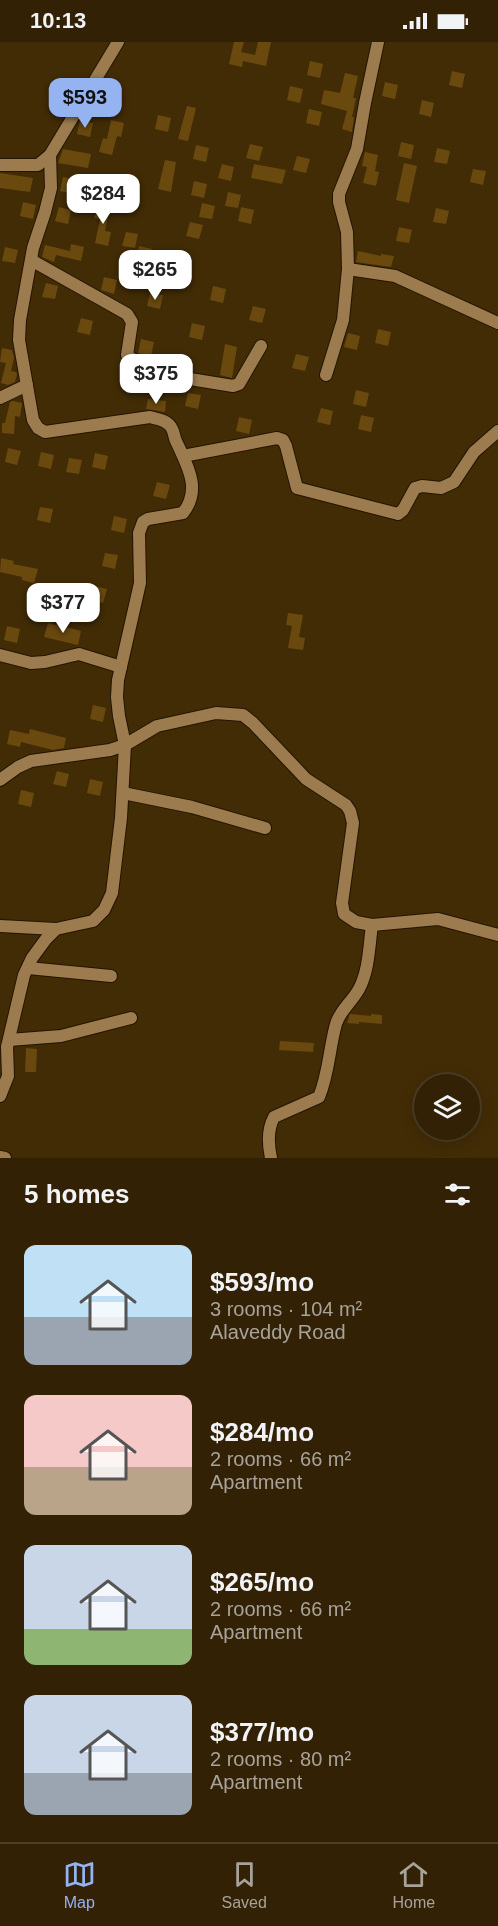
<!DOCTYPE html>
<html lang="en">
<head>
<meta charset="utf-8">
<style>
	:root { --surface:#322104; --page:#3a290e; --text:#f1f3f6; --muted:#a8a39a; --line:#4d3e26; --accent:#95b2f1 }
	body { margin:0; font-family:Helvetica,sans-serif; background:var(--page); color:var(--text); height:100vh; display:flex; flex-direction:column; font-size:22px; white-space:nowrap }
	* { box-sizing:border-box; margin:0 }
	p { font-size:20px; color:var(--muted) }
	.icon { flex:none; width:33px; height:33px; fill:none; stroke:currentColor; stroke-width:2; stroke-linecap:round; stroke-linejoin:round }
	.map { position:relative; height:1116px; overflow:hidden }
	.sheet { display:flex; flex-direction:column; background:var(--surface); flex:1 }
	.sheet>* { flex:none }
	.tools { position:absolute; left:414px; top:1032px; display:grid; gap:12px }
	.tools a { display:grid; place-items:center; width:66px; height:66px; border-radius:50%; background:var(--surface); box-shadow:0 3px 15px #0003,0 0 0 2px var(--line); font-size:30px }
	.price { position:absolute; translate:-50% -51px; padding:0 14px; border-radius:12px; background:#fff; color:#222; font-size:20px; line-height:39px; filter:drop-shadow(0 2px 3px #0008) }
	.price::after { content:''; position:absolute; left:50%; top:36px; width:18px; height:14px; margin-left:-9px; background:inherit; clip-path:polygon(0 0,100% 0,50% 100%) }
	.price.current { background:var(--accent); color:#111 }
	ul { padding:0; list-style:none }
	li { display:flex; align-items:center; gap:18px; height:150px; padding:0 24px }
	li span { display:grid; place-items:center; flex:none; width:168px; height:120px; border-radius:12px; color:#555 }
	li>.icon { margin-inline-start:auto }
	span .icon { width:72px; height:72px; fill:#fffc; stroke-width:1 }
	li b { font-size:26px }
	h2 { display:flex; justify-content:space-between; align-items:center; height:72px; padding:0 24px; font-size:26px }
	.status { display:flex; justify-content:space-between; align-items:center; height:42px; padding:0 30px; background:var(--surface); direction:ltr }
	.status svg { height:16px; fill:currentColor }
	.tabs { display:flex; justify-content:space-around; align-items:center; height:84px; border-top:2px solid var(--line); background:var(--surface); font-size:16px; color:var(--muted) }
	.tabs a { display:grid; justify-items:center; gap:3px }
	.tabs .current { color:var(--accent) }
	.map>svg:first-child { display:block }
</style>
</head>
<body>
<div class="status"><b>10:13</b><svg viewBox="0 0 49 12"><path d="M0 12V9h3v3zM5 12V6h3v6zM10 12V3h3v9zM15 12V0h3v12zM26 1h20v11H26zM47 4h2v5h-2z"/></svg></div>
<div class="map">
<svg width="498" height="1116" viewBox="0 0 498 1116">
	<rect width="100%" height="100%" fill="#422c06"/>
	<g fill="#6a490f">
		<polygon points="234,0 244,0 241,10 255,13 258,0 271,0 266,24 243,19 242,25 229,22"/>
		<polygon points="310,19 323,22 320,36 307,33"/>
		<polygon points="452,29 465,32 462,46 449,43"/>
		<polygon points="345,31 358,34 353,56 356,56 352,75 354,75 352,90 342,87 347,69 321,62 324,48 340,51"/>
		<polygon points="385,40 398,43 395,57 382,54"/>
		<polygon points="290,44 303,47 300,61 287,58"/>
		<polygon points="422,58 434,61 431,75 419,72"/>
		<polygon points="187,64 196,66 188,99 178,97"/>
		<polygon points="309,67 322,70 319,84 306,81"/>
		<polygon points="158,73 171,76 168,90 155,87"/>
		<polygon points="111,78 124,81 121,95 117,94 112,113 99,110 103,96 107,97"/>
		<polygon points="80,79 93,81 90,95 77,92"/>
		<polygon points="401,100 414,103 411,117 398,114"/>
		<polygon points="250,102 263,105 259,119 246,116"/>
		<polygon points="196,103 209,106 206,120 193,117"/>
		<polygon points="437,106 450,109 447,122 434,120"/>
		<polygon points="63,107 91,112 88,126 58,121"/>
		<polygon points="365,110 378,113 375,129 379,130 376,144 363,141 367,125 362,124"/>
		<polygon points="297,114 310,117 306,131 293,128"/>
		<polygon points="165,118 176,120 171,150 158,147"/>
		<polygon points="404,121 417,124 409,161 396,158"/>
		<polygon points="222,122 234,125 231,139 218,136"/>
		<polygon points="254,122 286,128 282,142 251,136"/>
		<polygon points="473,127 486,129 483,143 470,140"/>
		<polygon points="0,131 33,136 30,150 0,146"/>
		<polygon points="63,135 76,138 73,152 60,149"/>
		<polygon points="194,139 207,142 204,156 191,153"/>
		<polygon points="121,143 134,146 131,160 118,157"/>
		<polygon points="228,150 241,153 238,166 225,164"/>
		<polygon points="23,160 36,163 33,177 20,174"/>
		<polygon points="202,161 215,164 212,177 199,175"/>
		<polygon points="98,162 110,165 105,189 111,190 108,204 95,201 100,177 94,176"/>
		<polygon points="59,165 71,168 68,182 55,179"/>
		<polygon points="241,165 254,168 251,182 238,179"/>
		<polygon points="436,166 449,169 446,182 433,180"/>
		<polygon points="190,180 203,183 199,197 186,194"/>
		<polygon points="399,185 412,188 409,201 396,199"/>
		<polygon points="126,190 138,192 135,206 122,204"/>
		<polygon points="71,202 84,205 81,219 56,213 54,220 42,215 45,203 70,209"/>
		<polygon points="139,204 152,207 149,221 136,218"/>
		<polygon points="5,205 18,208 15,221 2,219"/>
		<polygon points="358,209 381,214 381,212 394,214 391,225 356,220"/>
		<polygon points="104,235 117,238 114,252 101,248"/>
		<polygon points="46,241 58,244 55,257 42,255"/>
		<polygon points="213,244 226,247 223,261 210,258"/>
		<polygon points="150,251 163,253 160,267 147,264"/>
		<polygon points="253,264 266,267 262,281 249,278"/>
		<polygon points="81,276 93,279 90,293 77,290"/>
		<polygon points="192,281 205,284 202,298 189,295"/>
		<polygon points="378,287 391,290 388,304 375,301"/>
		<polygon points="348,291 360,294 357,308 344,305"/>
		<polygon points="141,297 154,300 151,314 138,311"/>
		<polygon points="225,302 237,305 232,336 220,333"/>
		<polygon points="2,306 12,308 14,316 11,329 16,330 17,332 15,340 8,343 1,341 6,321 0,320"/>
		<polygon points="296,312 309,315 305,329 292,326"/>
		<polygon points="356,348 369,351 366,365 353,362"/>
		<polygon points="188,351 201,353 198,367 185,364"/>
		<polygon points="148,357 166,359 165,370 146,367"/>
		<polygon points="13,359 22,361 20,375 15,374 14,392 2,391 2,381 5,381 10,360"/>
		<polygon points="321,366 333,369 330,383 317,380"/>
		<polygon points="361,373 374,376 371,390 358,387"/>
		<polygon points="239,375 252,378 249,392 236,389"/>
		<polygon points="8,406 21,409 17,423 5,420"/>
		<polygon points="41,410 54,413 51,427 38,424"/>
		<polygon points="95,411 108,414 105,428 92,425"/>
		<polygon points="69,416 82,418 79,432 66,430"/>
		<polygon points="157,440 170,443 166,457 153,454"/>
		<polygon points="40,465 53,467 50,481 37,478"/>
		<polygon points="114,474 127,477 124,491 111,488"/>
		<polygon points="105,511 118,513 115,527 102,524"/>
		<polygon points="1,516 14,519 13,522 38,527 34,541 22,538 22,535 0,530"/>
		<polygon points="94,544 107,547 103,561 91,558"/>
		<polygon points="288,571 303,573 299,595 305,596 303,608 288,606 292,584 286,583"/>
		<polygon points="48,581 81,589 78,603 44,595"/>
		<polygon points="7,584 20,587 17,601 4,598"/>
		<polygon points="93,663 106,666 103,680 90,677"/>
		<polygon points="30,687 66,696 64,706 53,708 21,700 20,705 7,702 10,688 29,692"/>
		<polygon points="57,729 69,732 66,745 53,742"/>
		<polygon points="90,737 103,740 100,754 87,751"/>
		<polygon points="21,748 34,751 31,765 18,762"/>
		<polygon points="350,972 371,974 371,972 382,973 382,982 359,980 359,982 347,981"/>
		<polygon points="280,999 314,1001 313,1010 279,1008"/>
		<polygon points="26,1006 37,1007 36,1030 25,1030"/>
	</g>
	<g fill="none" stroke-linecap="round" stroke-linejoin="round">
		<g stroke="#241500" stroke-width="14">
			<g id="minor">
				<polyline points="0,123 38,123 50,113 118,0"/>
				<polyline points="31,218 127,272 132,280 127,313 159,336 170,341 190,337 233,344 239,342 261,304"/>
				<polyline points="348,227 395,234 498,281"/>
				<polyline points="326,333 343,278 348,227 347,190 339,160 339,152 357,107 365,61 378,0"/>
				<polyline points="0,356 27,343"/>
				<polyline points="183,414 277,396 283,398 286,404 297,446 398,472 403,468 415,446 422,444 441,446 454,440 474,410 498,389"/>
				<polyline points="0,613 31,621 45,620 79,612 121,625"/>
				<polyline points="0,738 18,725 31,719 110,708 125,703 157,684 216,671 243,673 253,681 306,737 346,763 350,769 353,781 342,861 344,872 356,880 372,883 438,877 498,893"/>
				<polyline points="123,751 192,765 265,786"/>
				<polyline points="0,884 56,887"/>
				<polyline points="28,926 111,934"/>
				<polyline points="9,998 61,994 131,976"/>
				<path d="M0,1054L8,1034L7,1005L24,933L32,916L46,897L56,887L93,879L104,868L112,851L121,776L125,703L119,674L117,655L118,638L140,541L139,491L143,480L148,477L183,471C202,447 187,423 176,399C174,395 174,389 171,385C167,378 157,377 150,375L45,390L38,386L33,378L19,298L20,278L33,206L45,170L51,146L50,113"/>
				<polyline points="0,1115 5,1116"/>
				<path d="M271,1116C268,1102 267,1088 274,1075L319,1055C329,1031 329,1007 336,982C340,968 352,960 359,947C369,928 369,905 372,883"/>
			</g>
		</g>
		<use href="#minor" stroke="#9c7c4e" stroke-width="12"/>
	</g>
</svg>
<div class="tools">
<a><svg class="icon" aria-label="layers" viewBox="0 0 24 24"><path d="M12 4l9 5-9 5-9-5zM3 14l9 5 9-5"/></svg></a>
</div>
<b class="price current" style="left:85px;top:87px">$593</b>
<b class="price" style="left:103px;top:183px">$284</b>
<b class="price" style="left:155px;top:259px">$265</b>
<b class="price" style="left:156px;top:363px">$375</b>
<b class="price" style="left:63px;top:592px">$377</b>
</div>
<section class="sheet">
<h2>5 homes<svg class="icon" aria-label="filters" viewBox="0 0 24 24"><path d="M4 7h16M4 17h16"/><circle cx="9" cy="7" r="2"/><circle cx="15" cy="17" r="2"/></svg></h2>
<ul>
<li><span style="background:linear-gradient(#bfe0f5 60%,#9aa5b1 0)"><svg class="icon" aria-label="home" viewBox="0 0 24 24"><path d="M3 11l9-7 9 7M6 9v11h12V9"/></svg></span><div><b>$593/mo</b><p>3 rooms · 104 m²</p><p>Alaveddy Road</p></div></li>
<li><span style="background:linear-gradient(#f6c9c9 60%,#b9a48a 0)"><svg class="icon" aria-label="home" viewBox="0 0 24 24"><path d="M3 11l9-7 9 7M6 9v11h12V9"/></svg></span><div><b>$284/mo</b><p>2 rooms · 66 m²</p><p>Apartment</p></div></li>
<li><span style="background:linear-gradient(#c9d6e8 70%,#8fb573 0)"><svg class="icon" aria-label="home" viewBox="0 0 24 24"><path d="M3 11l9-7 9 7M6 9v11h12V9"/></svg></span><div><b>$265/mo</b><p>2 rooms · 66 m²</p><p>Apartment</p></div></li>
<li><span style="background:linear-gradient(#c9d6e8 65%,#9aa5b1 0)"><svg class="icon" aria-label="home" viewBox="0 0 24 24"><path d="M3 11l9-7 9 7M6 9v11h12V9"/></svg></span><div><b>$377/mo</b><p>2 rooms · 80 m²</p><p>Apartment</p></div></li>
</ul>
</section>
<nav class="tabs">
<a class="current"><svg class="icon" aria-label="map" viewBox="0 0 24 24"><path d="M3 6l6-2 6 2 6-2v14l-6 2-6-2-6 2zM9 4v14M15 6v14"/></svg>Map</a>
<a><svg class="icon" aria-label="saved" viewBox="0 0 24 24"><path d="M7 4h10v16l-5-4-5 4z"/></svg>Saved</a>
<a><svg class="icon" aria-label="home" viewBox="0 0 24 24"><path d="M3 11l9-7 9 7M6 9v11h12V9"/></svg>Home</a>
</nav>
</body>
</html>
